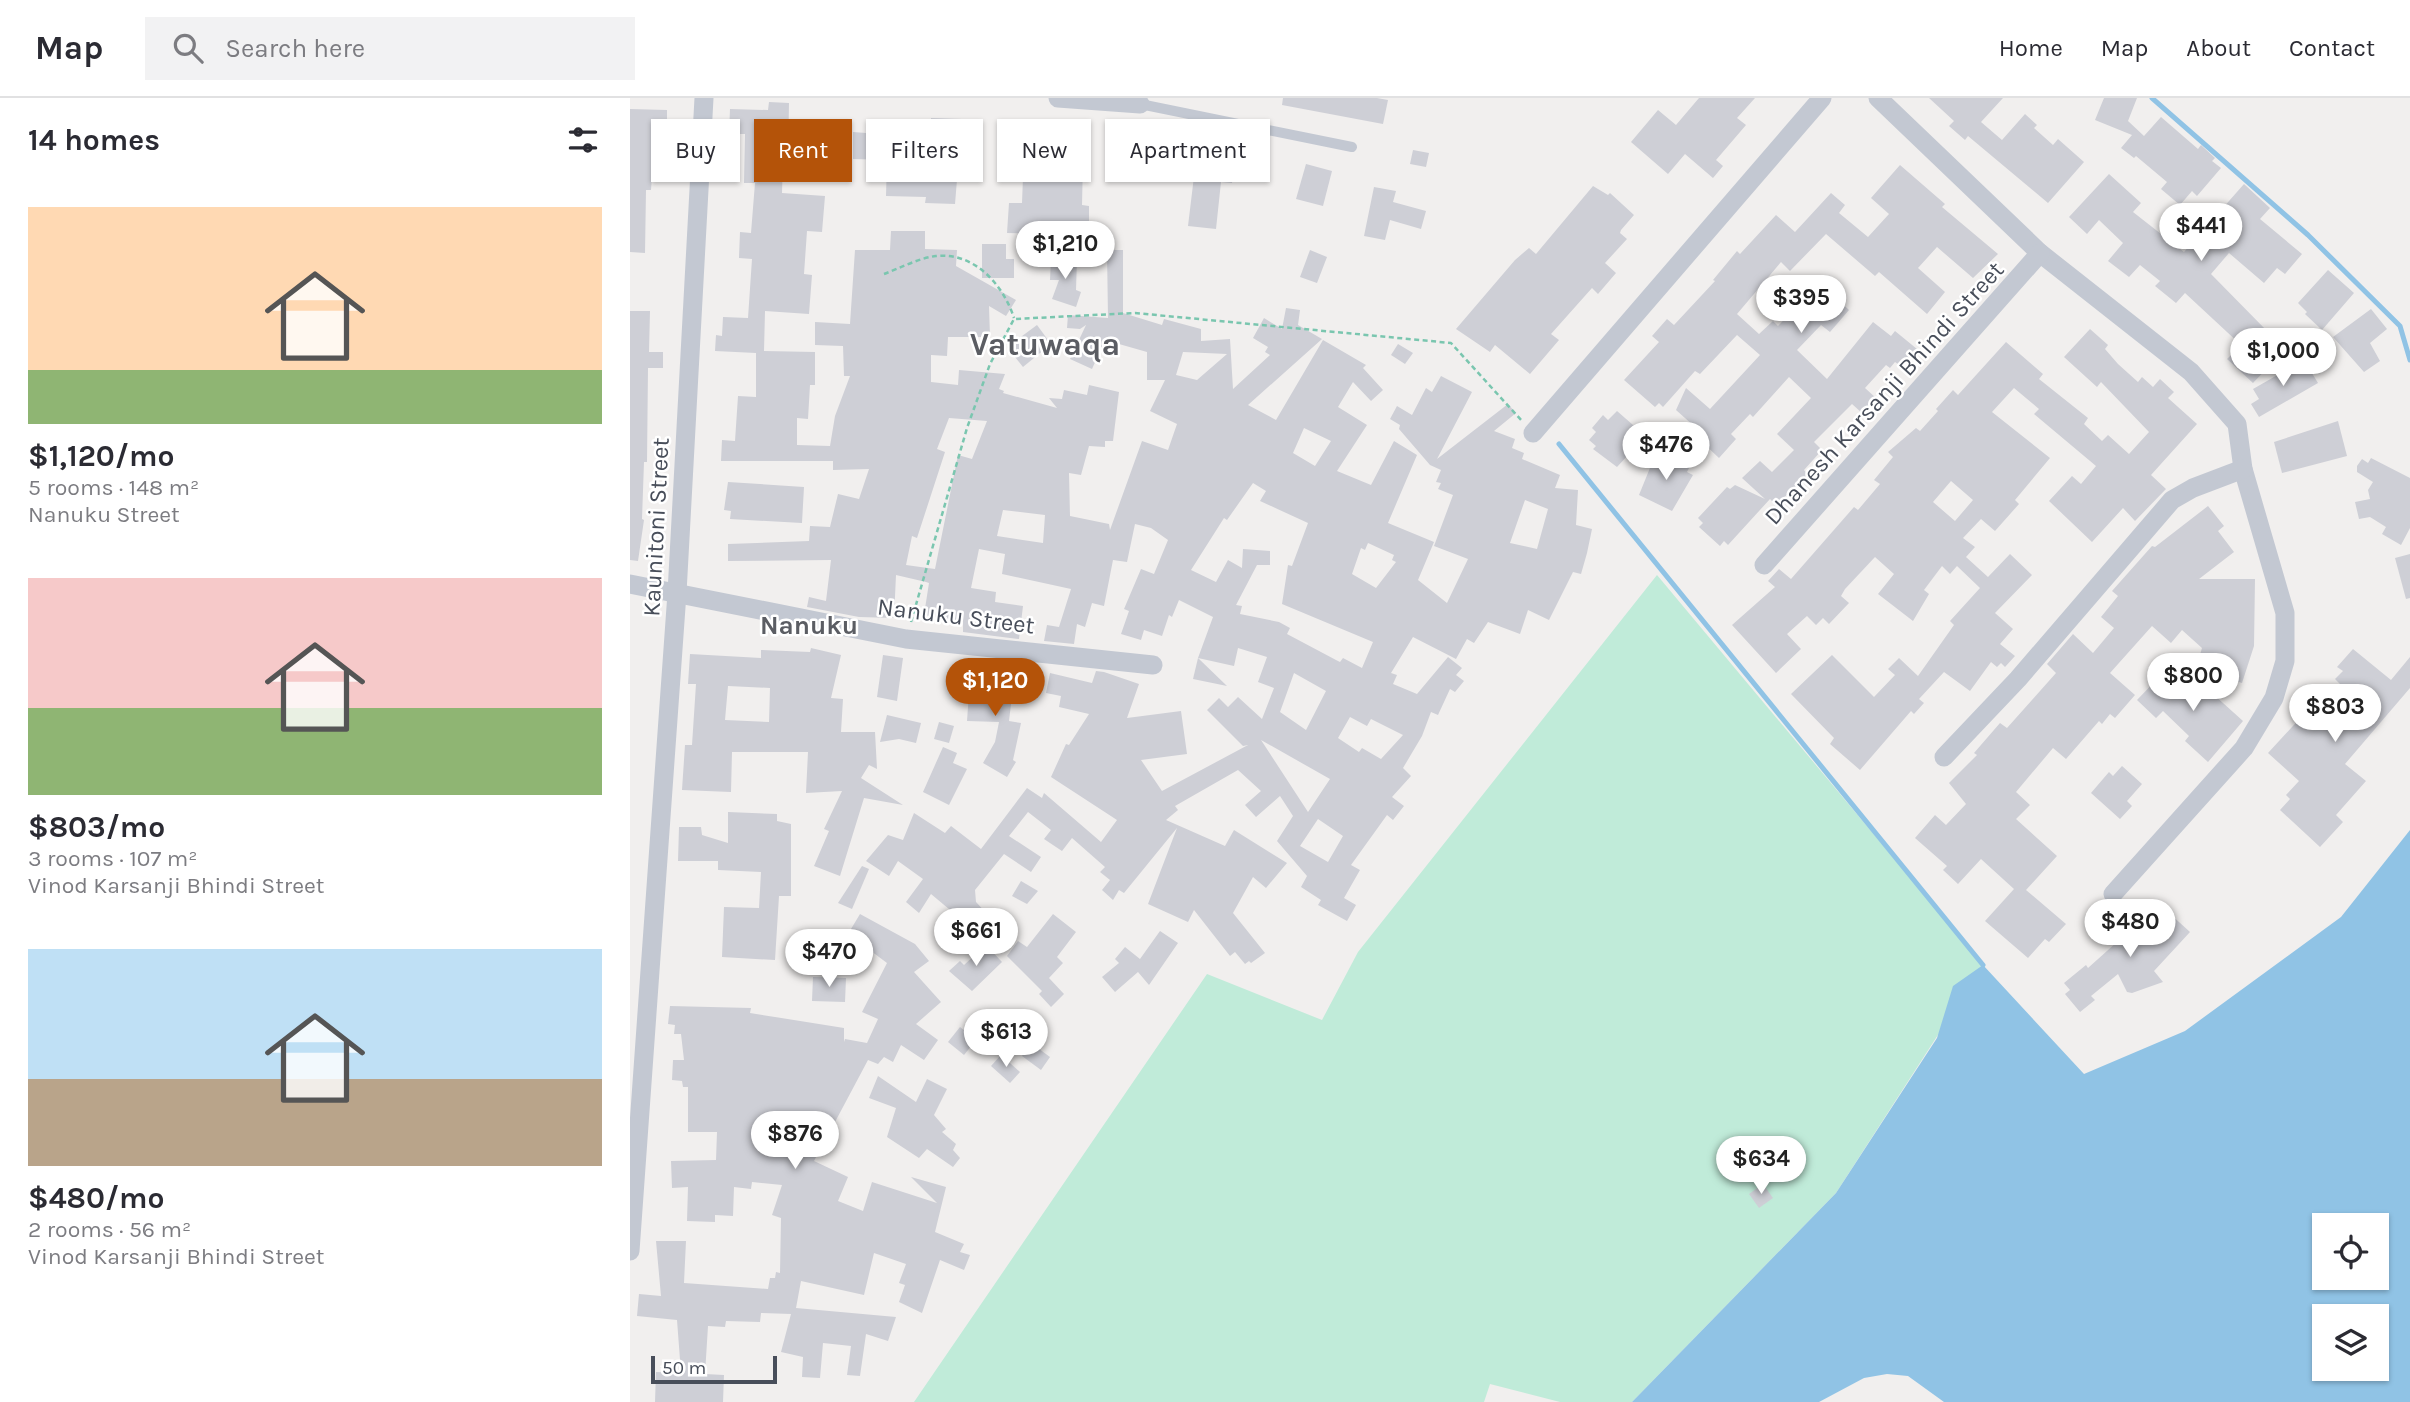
<!DOCTYPE html>
<html lang="en">
<head>
<meta charset="utf-8">
<style>
	:root { --surface:#fff; --page:#f2f2f3; --text:#2b2b33; --muted:#7c7c81; --line:#e1e1e2; --accent:#b45309 }
	body { margin:0; font-family:Karla,sans-serif; background:var(--page); color:var(--text); height:100vh; display:flex; flex-direction:column; font-size:26px; white-space:nowrap }
	* { box-sizing:border-box; margin:0 }
	p { font-size:23px; color:var(--muted) }
	.icon { flex:none; width:38px; height:38px; fill:none; stroke:currentColor; stroke-width:2; stroke-linecap:round; stroke-linejoin:round }
	.map { position:relative; flex:1; overflow:hidden }
	.drawer { display:flex; flex-direction:column; background:var(--surface); width:630px }
	.drawer>* { flex:none }
	.hud { position:absolute; left:21px; top:21px; width:665px; height:63px; display:flex; gap:14px }
	.tools { position:absolute; left:1682px; top:1115px; display:grid; gap:14px }
	.tools a { display:grid; place-items:center; width:77px; height:77px; border-radius:0px; background:var(--surface); box-shadow:0 2px 5px #0004; font-size:35px }
	.scale { position:absolute; left:21px; bottom:18px; width:126px; box-sizing:border-box; padding-left:7px; border:4px solid #484e5a; border-top:0; font-size:19px; line-height:24px; white-space:nowrap; color:#484e5a; -webkit-text-stroke:5px #fff; paint-order:stroke }
	.price { position:absolute; translate:-50% -60px; padding:0 16px; border-radius:24px; background:#fff; color:#222; font-size:23px; line-height:46px; filter:drop-shadow(0 2px 4px #0008) }
	.price::after { content:''; position:absolute; left:50%; top:42px; width:21px; height:16px; margin-left:-10px; background:inherit; clip-path:polygon(0 0,100% 0,50% 100%) }
	.price.selected { background:var(--accent); color:#fff }
	ul { padding:0; list-style:none }
	li { display:grid; align-content:center; gap:14px; height:371px; padding:0 28px }
	li span { display:grid; place-items:center; height:217px; border-radius:0px; color:#555 }
	li>.icon { margin-inline-start:auto }
	span .icon { width:126px; height:126px; fill:#fffc; stroke-width:1 }
	li b { font-size:30px }
	h2 { display:flex; justify-content:space-between; align-items:center; height:84px; padding:0 28px; font-size:30px }
	.pill { padding:0 24px; border-radius:0px; background:var(--surface); box-shadow:0 2px 5px #0004; font-size:24px; line-height:63px }
	.pill.selected { background:var(--accent); color:#fff }
	header { display:flex; align-items:center; gap:42px; box-sizing:border-box; height:98px; padding:0 35px; background:var(--surface); border-bottom:2px solid var(--line) }
	header strong { font-size:33px }
	nav { display:flex; gap:38px; margin-inline-start:auto; font-size:24px }
	.search { width:490px; height:63px; background:var(--page); display:flex; align-items:center; gap:18px; box-sizing:border-box; padding:0 24px; border-radius:0px; color:var(--muted); font-size:26px }
	main { display:flex; flex:1; min-height:0 }
	.map>svg:first-child { display:block }
</style>
</head>
<body>
<header>
<strong>Map</strong>
<div class="search"><svg class="icon" aria-label="search" viewBox="0 0 24 24"><circle cx="10" cy="10" r="6"/><path d="M15 15l6 6"/></svg>Search here</div>
<nav><a>Home</a><a>Map</a><a>About</a><a>Contact</a></nav>
</header>
<main>
<section class="drawer">
<h2>14 homes<svg class="icon" aria-label="filters" viewBox="0 0 24 24"><path d="M4 7h16M4 17h16"/><circle cx="9" cy="7" r="2"/><circle cx="15" cy="17" r="2"/></svg></h2>
<ul>
<li><span style="background:linear-gradient(#ffd9b3 75%,#8fb573 0)"><svg class="icon" aria-label="home" viewBox="0 0 24 24"><path d="M3 11l9-7 9 7M6 9v11h12V9"/></svg></span><div><b>$1,120/mo</b><p>5 rooms · 148 m²</p><p>Nanuku Street</p></div></li>
<li><span style="background:linear-gradient(#f6c9c9 60%,#8fb573 0)"><svg class="icon" aria-label="home" viewBox="0 0 24 24"><path d="M3 11l9-7 9 7M6 9v11h12V9"/></svg></span><div><b>$803/mo</b><p>3 rooms · 107 m²</p><p>Vinod Karsanji Bhindi Street</p></div></li>
<li><span style="background:linear-gradient(#bfe0f5 60%,#b9a48a 0)"><svg class="icon" aria-label="home" viewBox="0 0 24 24"><path d="M3 11l9-7 9 7M6 9v11h12V9"/></svg></span><div><b>$480/mo</b><p>2 rooms · 56 m²</p><p>Vinod Karsanji Bhindi Street</p></div></li>
</ul>
</section>
<div class="map">
<svg width="1780" height="1304" viewBox="0 0 1780 1304">
	<rect width="100%" height="100%" fill="#f1efee"/>
	<polygon fill="#c0ebd9" points="1027,477 1353,867 1206,1095 1002,1304 930,1304 860,1286 854,1304 284,1304 577,876 692,922 728,854"/>
	<path fill="#90c3e5" fill-rule="evenodd" d="M1780,732V1304H1314L1278,1278L1257,1276L1234,1280L1189,1304H1002L1206,1095L1307,940L1323,888L1353,867L1454,976L1555,933L1711,819ZM1694,1127H1746V1180H1694ZM1694,1218H1746V1270H1694Z"/>
	<g fill="none" stroke-linecap="round" stroke-linejoin="round">
		<g stroke="#90c3e5" stroke-width="5">
			<polyline points="1522,0 1678,137 1770,228 1780,262"/>
			<polyline points="929,346 1353,867"/>
		</g>
	</g>
	<g fill="#cecfd6" fill-rule="evenodd">
		<polygon points="653,0 747,0 758,2 753,26 652,7"/>
		<polygon points="1069,0 1125,0 1107,20 1116,27 1086,62 1093,68 1083,80 1055,56 1038,76 1001,44 1028,12 1046,27"/>
		<polygon points="1299,0 1373,0 1351,24 1372,42 1395,16 1407,27 1404,30 1423,47 1428,41 1454,64 1418,105 1338,38 1335,42 1319,28 1324,23"/>
		<polygon points="1474,0 1507,0 1498,23 1514,38 1531,19 1568,51 1571,47 1585,60 1582,63 1591,70 1567,98 1562,93 1550,107 1531,91 1537,84 1506,58 1504,60 1491,50 1502,37 1465,22"/>
		<path d="M139,4L159,5L158,59H153L152,95L195,98L192,134L177,133L174,176L182,177L179,216L135,213L134,253L185,254V287H180L178,321L167,320V347L200,348L205,318L220,278H214L213,248L185,247V224L220,226L225,152H260L261,133H295V151L327,152L326,168L386,202L376,218L359,208L360,239H318L317,258L301,257V284L328,287L329,272L375,276L369,291L374,293L373,295L427,310L419,300L432,301L434,292L457,297L459,287L489,294L483,343H475V349L459,348L451,377L439,375L440,418L479,426L480,432L512,343L538,352L547,326L520,313L535,282H517V254L475,242L462,271L440,261L456,227L450,231L437,230L438,217L478,220L477,152H493V215L532,227L534,221L571,231V243L600,241L603,291L640,257L635,254L638,249L623,240L634,220L652,231L656,210L670,212L668,227L692,241L618,307L646,322L693,242L736,267L733,270L753,292L741,303L723,284L708,309L737,327L707,373L741,387L764,343L787,357L758,425L804,444L788,482L817,505L838,461L804,448L823,397L808,391L811,385L806,384L811,372L800,367L769,331L770,327L760,321L767,308L782,317L796,290L802,294L811,278L842,294L807,361L878,306L886,315L864,333L885,341L882,350L894,355L892,361L930,377L925,390L948,392L946,427L962,431L957,455L951,476L943,474L919,522L898,512L890,536L858,524L844,545L837,541L826,561L783,539L761,575L767,577L763,586L787,596L818,559L832,570L826,577L834,583L825,594L820,591L808,617L801,614L792,638L773,670L781,678L762,699L774,708L763,722L757,717L721,767L730,772L714,800L726,807L717,823L688,807L691,802L671,789L677,778L647,743L663,718L650,698L626,719L615,707L631,693L608,672L545,708L548,712L536,722L595,748L604,732L657,765L636,790L623,779L603,815L635,855L621,865L619,863L615,866L605,854L600,858L564,812L558,824L518,806L547,730L494,795L489,792L483,802L472,792L480,782L470,774L475,769L442,740L432,753L414,741L421,732L398,714L379,738L411,759L401,774L374,756L345,792L346,804L359,818L350,837L301,796L289,815L276,804L293,781L268,763L259,778L236,763L258,737L273,742L284,715L315,735L321,728L351,751L397,690L412,700L414,695L471,744L487,722L421,679L436,646L439,647L459,616L429,609L431,598L416,595L420,575L462,585L466,573L474,574L509,586L497,620L551,613L557,656L511,662L532,693L618,647L613,648L577,612L589,600L598,609L608,599L632,621L644,590L628,584L637,559L608,550L604,568L568,560L583,519L549,502L542,519L539,517L532,538L514,532L511,542L491,536L499,513L494,511L511,471L524,476L538,442L521,430L505,426L497,464L483,462L474,508L462,505L455,529L447,526L444,546L414,543L417,527L429,529L441,491L372,476L375,456L349,451L341,490L366,494L365,504L393,508L389,541L333,534V524L294,517L299,485L296,484L266,477L264,520L229,519L177,509L179,499L196,503L201,462L98,463V446L179,443L180,428L200,429L208,396L229,401L239,371L203,372V363H91L92,342L105,343L108,298L126,299V255L85,253L86,237L92,238L93,219L118,220L122,161L109,160L110,134L121,135L125,85H114L115,36H99L100,11L138,12ZM553,254L597,256L567,282L546,277ZM319,320L357,323L342,361L328,357L305,471L276,467L282,438L287,440L315,354L307,351ZM674,330L701,343L685,368L663,355ZM623,385L636,393L630,403L678,425L662,468L658,467L652,506L743,544L732,570L713,560L710,564L706,562L657,536L660,530L649,524L610,516L612,508L606,507L627,467H640V453L613,451L612,470L598,462L586,484L561,472L594,420L597,422ZM895,402L918,411L907,451L880,445ZM373,412L415,417L413,445L367,438ZM738,445L764,457L762,462L766,464L746,490L722,476L731,450L735,452ZM664,575L696,593L676,632L650,614ZM720,619L737,628L741,621L773,637L751,661L732,650L729,654L708,640ZM631,642L700,681L678,714L633,645ZM688,721L713,738L698,764L670,748Z"/>
		<polygon points="0,11 37,12 37,37 25,37 21,92 16,92 15,155 0,154"/>
		<polygon points="301,20 332,21 325,106 295,105 296,99 256,98 257,62 223,61 223,34 301,40"/>
		<polygon points="414,22 447,23 446,63 453,63 452,107 459,108 459,137 377,135 379,105 392,105 393,79 377,78 378,59 413,61"/>
		<polygon points="783,52 799,55 796,69 780,66"/>
		<polygon points="562,55 591,58 590,68 604,70 602,85 591,84 586,131 558,128 565,70 560,70"/>
		<polygon points="676,66 702,73 693,108 666,101"/>
		<polygon points="1270,67 1315,106 1312,109 1368,156 1343,180 1307,149 1288,170 1315,194 1297,216 1249,174 1245,178 1196,136 1160,173 1151,164 1107,216 1129,236 1143,223 1148,228 1172,203 1164,195 1178,180 1195,196 1198,192 1219,212 1200,234 1191,227 1167,252 1197,281 1243,224 1261,238 1265,233 1287,251 1272,269 1265,264 1260,270 1256,267 1235,290 1246,300 1232,315 1222,306 1184,344 1192,352 1174,372 1178,377 1146,407 1140,401 1098,447 1094,443 1090,448 1069,429 1073,425 1068,420 1097,389 1100,391 1105,387 1135,401 1112,380 1130,363 1142,374 1164,352 1147,336 1181,300 1159,279 1123,319 1120,316 1101,336 1106,341 1089,360 1070,342 1074,337 1046,312 1056,290 1080,311 1130,257 1107,237 1070,276 1065,273 1033,309 1029,305 1025,309 994,282 1029,244 1022,238 1037,221 1044,227 1085,183 1083,182 1107,153 1110,156 1146,117 1165,134 1201,95 1215,107 1209,115 1238,139 1259,116 1241,100"/>
		<polygon points="1479,76 1511,105 1503,114 1554,154 1614,86 1640,110 1630,121 1672,156 1655,176 1647,170 1634,185 1599,155 1581,176 1639,235 1643,231 1649,236 1654,231 1665,241 1623,285 1597,261 1611,247 1555,195 1546,205 1525,188 1530,183 1510,167 1499,179 1478,163 1493,145 1469,122 1457,136 1439,119"/>
		<polygon points="963,88 978,97 980,95 1004,117 991,132 990,135 997,141 975,165 986,175 968,196 962,190 921,236 929,242 900,276 865,247 860,254 826,231 885,162 899,150 906,156"/>
		<polygon points="744,89 766,93 763,104 796,113 791,131 760,122 755,142 734,138"/>
		<polygon points="352,146 376,146 376,161 384,161 384,180 352,180"/>
		<polygon points="680,152 697,159 687,185 670,179"/>
		<polygon points="421,161 447,161 446,192 451,194 446,209 422,201 429,182 420,182"/>
		<polygon points="1698,172 1724,195 1692,232 1675,216 1677,214 1668,205"/>
		<polygon points="1741,211 1757,231 1740,245 1750,263 1734,274 1703,239"/>
		<polygon points="0,213 20,213 19,254 33,254 33,270 18,270 17,364 14,364 12,421 14,422 8,463 0,462"/>
		<polygon points="407,227 421,246 393,269 377,249"/>
		<path d="M1460,231L1478,247L1475,251L1488,266L1508,284L1512,279L1523,289L1530,281L1544,294L1538,300L1567,326L1521,377L1536,391L1505,423L1493,410L1462,444L1419,403L1442,378L1451,386L1466,368L1404,316L1409,311L1384,290L1362,314L1420,360L1385,402L1389,406L1365,433L1351,421L1333,440L1345,449L1336,459L1358,479L1380,456L1402,477L1365,515L1383,531L1370,546L1385,558L1375,569L1371,565L1367,569L1361,564L1340,593L1314,574L1289,601L1294,605L1284,616L1281,613L1230,672L1200,646L1204,640L1161,596L1202,557L1244,599L1265,577L1258,571L1269,560L1288,578L1324,527L1320,523L1350,490L1327,468L1320,476L1312,468L1294,492L1299,496L1283,523L1248,496L1264,476L1245,459L1215,491L1211,498L1219,505L1199,526L1193,520L1186,527L1177,518L1157,536L1171,551L1146,575L1102,527L1145,489L1138,483L1149,471L1161,481L1224,409L1228,412L1250,386L1244,382L1263,359L1258,354L1286,330L1290,333L1308,313L1306,311L1323,292L1328,297L1376,244L1413,276L1409,281L1458,320L1454,326L1472,343L1478,337L1499,356L1519,334L1471,284L1467,289L1434,259ZM1321,383L1343,402L1325,423L1303,404Z"/>
		<polygon points="768,246 783,255 775,266 761,257"/>
		<polygon points="1674,262 1688,285 1629,319 1621,306 1629,301 1623,291"/>
		<polygon points="987,313 1011,334 995,352 999,356 987,369 963,351 966,348 959,342 966,334 962,330 973,317 978,322"/>
		<polygon points="1708,323 1717,358 1652,375 1644,344"/>
		<polygon points="1040,357 1061,366 1057,374 1063,377 1042,413 1009,397 1024,360 1036,366"/>
		<polygon points="1741,360 1780,380 1780,430 1771,447 1752,436 1756,429 1740,419 1729,421 1725,404 1740,401 1738,392 1743,384 1727,374 1727,368 1732,361 1738,365"/>
		<polygon points="98,384 174,389 172,425 100,421 101,413 94,412"/>
		<polygon points="1578,408 1594,428 1588,433 1604,454 1569,481 1625,481 1624,548 1612,585 1566,570 1572,550 1552,532 1541,545 1522,528 1480,575 1505,597 1485,620 1480,616 1472,626 1469,623 1436,661 1423,650 1386,694 1400,707 1386,721 1427,758 1396,792 1436,826 1419,844 1415,841 1398,860 1355,823 1384,791 1351,761 1328,786 1313,772 1317,768 1285,740 1305,717 1316,727 1336,706 1319,685 1347,657 1344,655 1370,625 1377,630 1426,575 1417,566 1443,536 1463,555 1484,530 1471,519 1488,498 1482,493 1522,448 1525,449"/>
		<polygon points="1780,456 1780,500 1776,501 1765,460"/>
		<path d="M181,550L211,557L201,600L213,601L211,634H245L247,671L239,667L231,680L273,707L234,700L210,778L184,768L199,733L194,731L212,693L176,695L178,654H102L101,694L52,692L55,647H62L66,586H58L60,556L131,560V552L180,554ZM98,588L140,590L139,624L95,622Z"/>
		<polygon points="1723,551 1761,582 1780,559 1780,590 1715,666 1736,683 1706,717 1713,724 1690,749 1650,712 1660,701 1656,697 1669,683 1638,655 1687,602 1692,606 1710,586 1705,581 1713,573 1707,569"/>
		<polygon points="253,557 273,560 267,603 247,599"/>
		<polygon points="568,560 597,588 563,581"/>
		<polygon points="1533,575 1544,586 1551,577 1561,586 1563,578 1613,623 1578,664 1555,643 1559,638 1533,613 1526,620 1507,602"/>
		<polygon points="334,580 384,581 379,623 391,625 383,662 386,664 377,679 353,665 365,644 369,624 337,623 339,595 333,594"/>
		<polygon points="257,617 291,625 286,645 269,641 250,644"/>
		<polygon points="309,624 324,628 319,645 304,641"/>
		<polygon points="313,649 327,655 323,665 337,671 319,707 293,694"/>
		<polygon points="1492,668 1512,686 1497,703 1502,708 1490,721 1461,695 1479,674 1483,678"/>
		<polygon points="98,714 147,716 147,723 161,726 161,798 149,798 145,862 92,859 94,809 129,810 131,774 88,772 88,763 48,763 49,729 71,729 72,737 98,745"/>
		<polygon points="232,768 239,771 222,811 208,805"/>
		<polygon points="391,783 408,793 397,806 382,798"/>
		<polygon points="1528,805 1560,834 1524,873 1533,884 1502,895 1497,894 1488,876 1461,898 1465,902 1450,914 1435,896 1440,892 1434,885 1456,867 1458,870 1487,844 1490,847"/>
		<polygon points="230,816 285,846 299,863 284,874 311,904 286,926 308,942 294,962 271,947 263,964 254,959 248,966 238,962 205,1024 192,1040 195,1042 184,1063 218,1079 208,1103 233,1113 242,1084 307,1105 281,1079 316,1089 305,1134 334,1146 330,1154 340,1157 334,1172 310,1162 292,1215 269,1204 275,1187 269,1185 276,1166 244,1155 234,1197 171,1183 166,1210 266,1219 258,1243 236,1236 230,1278 217,1277 221,1248 193,1245 190,1280 172,1279 173,1259 151,1254 161,1216 131,1215 130,1224 96,1223 95,1229 78,1228 75,1276 94,1277 93,1304 25,1304 26,1274 51,1275 47,1222 7,1218 9,1196 31,1198 26,1143 56,1143 54,1185 138,1191 140,1180 145,1180 146,1174 150,1175 151,1120 142,1117 152,1087 122,1084 121,1091 104,1089 103,1118 85,1117 85,1124 57,1123 58,1089 42,1090 41,1063 86,1062 87,1034 58,1034 58,989 53,989 52,983 42,982 43,962 54,962 51,936 44,936 45,927 38,926 40,908 121,910 120,915 214,930 214,944 215,941 237,945 248,921 232,914 257,865 241,853 243,851 218,836"/>
		<polygon points="423,816 446,834 427,859 433,865 419,880 434,896 421,909 409,896 412,893 377,858 388,843 397,849"/>
		<polygon points="530,833 548,845 519,887 508,874 485,894 472,879 489,865 485,861 495,849 510,861"/>
		<polygon points="356,847 372,864 342,893 319,873 330,863 334,867"/>
		<polygon points="183,879 216,880 215,904 182,903"/>
		<polygon points="330,929 346,942 334,957 318,944"/>
		<polygon points="401,945 420,959 411,972 392,958"/>
		<polygon points="371,957 390,974 380,985 361,968"/>
		<polygon points="248,978 286,1004 297,981 317,991 304,1017 316,1031 312,1034 326,1046 323,1052 330,1060 323,1069 297,1051 289,1060 257,1039 266,1010 239,1000"/>
		<polygon points="1133,1086 1143,1100 1129,1110 1119,1096"/>
	</g>
	<g fill="none" stroke-linecap="round" stroke-linejoin="round">
		<g stroke="#7ac6af" stroke-width="2.5" stroke-dasharray="5 3.5" stroke-linecap="butt">
			<path d="M254,176C270,170 289,160 306,158C344,154 373,186 384,220"/>
			<polyline points="281,524 337,330 360,266 384,221 505,215 821,245 892,323"/>
		</g>
		<polyline stroke="#c3c8d2" stroke-width="10" points="510,6 722,49"/>
		<g stroke="#c3c8d2" stroke-width="19">
			<polyline points="428,0 510,6"/>
			<polyline points="1248,0 1410,155 1561,274 1607,326 1613,371 1655,515 1655,563 1644,600 1614,650 1483,796"/>
			<polyline points="903,335 1192,0"/>
			<polyline points="1134,467 1410,155"/>
			<polyline points="0,486 276,541 523,567"/>
			<polyline points="1314,659 1388,581 1542,402 1563,390 1613,371"/>
			<polyline points="0,1153 47,495 74,0"/>
		</g>
	</g>
	<g text-anchor="middle" dominant-baseline="central" stroke-width="5" stroke-linejoin="round" paint-order="stroke">
		<g font-size="24" fill="#484e5a" stroke="#fff">
			<text transform="translate(1254 295) rotate(-48)">Dhanesh Karsanji Bhindi Street</text>
			<text transform="translate(26 429) rotate(-87)">Kaunitoni Street</text>
			<text transform="translate(326 518) rotate(7)">Nanuku Street</text>
		</g>
		<g font-size="26" font-weight="bold" fill="#5b5d63" stroke="#fff">
			<text x="179" y="527">Nanuku</text>
		</g>
		<g font-size="32" font-weight="bold" fill="#5b5d63" stroke="#fff">
			<text x="415" y="246">Vatuwaqa</text>
		</g>
	</g>
</svg>
<div class="tools">
<a><svg class="icon" aria-label="locate" viewBox="0 0 24 24"><circle cx="12" cy="12" r="6"/><path d="M12 2v4M12 18v4M2 12h4M18 12h4"/></svg></a>
<a><svg class="icon" aria-label="layers" viewBox="0 0 24 24"><path d="M12 4l9 5-9 5-9-5zM3 14l9 5 9-5"/></svg></a>
</div>
<div class="scale">50 m</div>
<b class="price" style="left:1571px;top:165px">$441</b>
<b class="price" style="left:435px;top:183px">$1,210</b>
<b class="price" style="left:1171px;top:237px">$395</b>
<b class="price" style="left:1653px;top:290px">$1,000</b>
<b class="price" style="left:1036px;top:384px">$476</b>
<b class="price" style="left:1563px;top:615px">$800</b>
<b class="price selected" style="left:365px;top:620px">$1,120</b>
<b class="price" style="left:1705px;top:646px">$803</b>
<b class="price" style="left:1500px;top:861px">$480</b>
<b class="price" style="left:346px;top:870px">$661</b>
<b class="price" style="left:199px;top:891px">$470</b>
<b class="price" style="left:376px;top:971px">$613</b>
<b class="price" style="left:165px;top:1073px">$876</b>
<b class="price" style="left:1131px;top:1098px">$634</b>
<div class="hud">
<a class="pill">Buy</a>
<a class="pill selected">Rent</a>
<a class="pill">Filters</a>
<a class="pill">New</a>
<a class="pill">Apartment</a>
</div>
</div>
</main>
</body>
</html>
